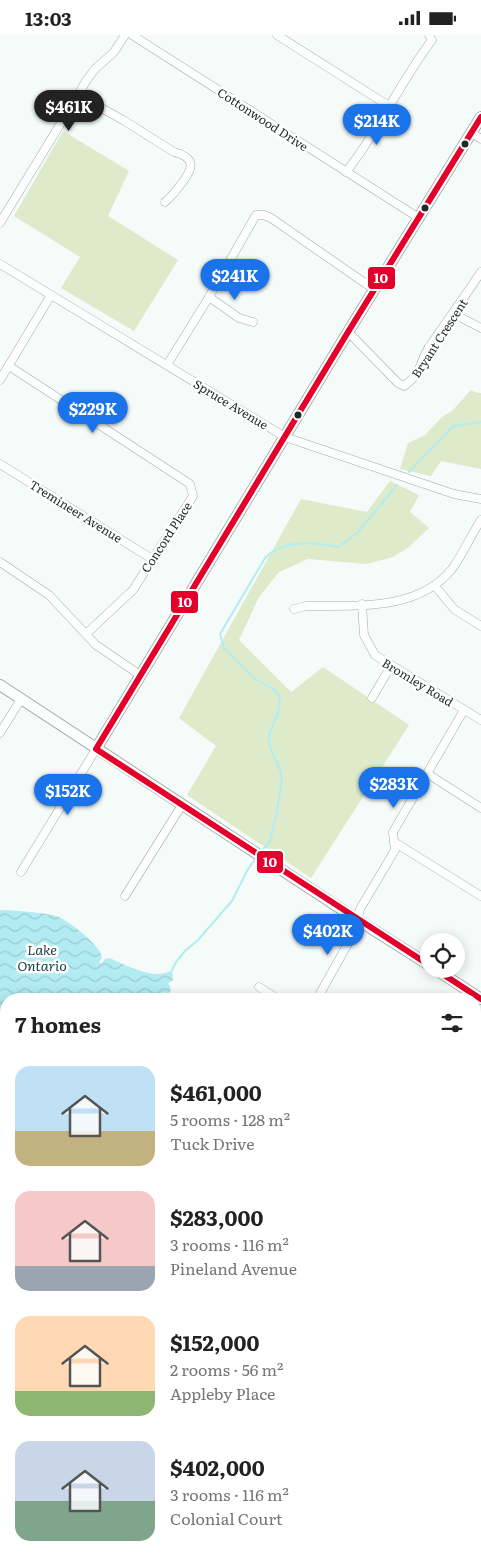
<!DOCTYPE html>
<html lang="en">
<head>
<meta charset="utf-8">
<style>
	:root { --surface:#fff; --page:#f2f2f2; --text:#222; --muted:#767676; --accent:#1a73e8 }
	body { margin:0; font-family:Literata,serif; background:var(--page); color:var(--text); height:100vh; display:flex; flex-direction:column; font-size:19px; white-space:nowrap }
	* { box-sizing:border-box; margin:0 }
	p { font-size:16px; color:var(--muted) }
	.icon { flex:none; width:28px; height:28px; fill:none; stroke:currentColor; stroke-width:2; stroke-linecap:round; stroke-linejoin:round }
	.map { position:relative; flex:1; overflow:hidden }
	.side { position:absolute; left:0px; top:958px; width:481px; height:571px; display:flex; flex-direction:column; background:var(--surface); border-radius:20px 20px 0 0; box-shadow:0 2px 12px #0003 }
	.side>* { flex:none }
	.buttons { position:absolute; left:420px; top:898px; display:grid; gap:10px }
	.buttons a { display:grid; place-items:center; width:45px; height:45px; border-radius:50%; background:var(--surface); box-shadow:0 2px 12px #0003; font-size:25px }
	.price { position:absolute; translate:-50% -42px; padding:0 11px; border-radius:18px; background:var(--accent); color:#fff; font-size:16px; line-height:32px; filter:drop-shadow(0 1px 2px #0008) }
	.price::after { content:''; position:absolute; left:50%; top:30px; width:15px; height:11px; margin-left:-8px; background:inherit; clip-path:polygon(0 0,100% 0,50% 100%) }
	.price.current { background:#222; color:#fff }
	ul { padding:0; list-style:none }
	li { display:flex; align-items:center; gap:15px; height:125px; padding:0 15px }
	li span { display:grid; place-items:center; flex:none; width:140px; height:100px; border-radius:15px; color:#555 }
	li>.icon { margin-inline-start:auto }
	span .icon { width:60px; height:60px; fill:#fffc; stroke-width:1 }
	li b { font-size:21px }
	h2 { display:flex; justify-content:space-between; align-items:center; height:60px; padding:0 15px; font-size:21px }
	.status { display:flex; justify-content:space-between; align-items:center; height:35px; padding:0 25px; background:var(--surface); direction:ltr }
	.status svg { height:14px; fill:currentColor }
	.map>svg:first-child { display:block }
</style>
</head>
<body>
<div class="status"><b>13:03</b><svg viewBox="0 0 49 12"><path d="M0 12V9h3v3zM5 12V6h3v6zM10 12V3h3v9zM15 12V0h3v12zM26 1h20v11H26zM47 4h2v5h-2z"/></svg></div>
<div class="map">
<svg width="481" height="1528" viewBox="0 0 481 1528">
	<defs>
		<pattern id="water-waves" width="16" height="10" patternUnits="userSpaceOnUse" patternTransform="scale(1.25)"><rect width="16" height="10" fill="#b2ecf2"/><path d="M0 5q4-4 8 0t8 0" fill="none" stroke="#99cbcf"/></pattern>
	</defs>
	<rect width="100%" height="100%" fill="#f4fbf8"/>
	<g fill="#ddebca">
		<polygon points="63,96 129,136 108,181 178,225 134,296 61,253 80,222 14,181"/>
		<polygon points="471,355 478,358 481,358 481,434 441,426 431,441 400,434 408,408 425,400 442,382 452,376"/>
		<polygon points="390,446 419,460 410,477 429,493 409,512 393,522 366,529 308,524 279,537 259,562 239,605 291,657 323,632 409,690 311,843 187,760 216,711 179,683 301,464 367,477"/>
	</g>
	<path fill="url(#water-waves)" d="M0,875C12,875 49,878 59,882C70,887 100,910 102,922L99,928H102L105,924L110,923C127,931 155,946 172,935L173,945L168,948L171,954L169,959L167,960L165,957L163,958L165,964H6V1522H475V1181L481,1185V1528H0Z"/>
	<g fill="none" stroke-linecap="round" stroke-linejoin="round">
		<g stroke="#b2ecf2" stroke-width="2">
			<polyline points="409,437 453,391 481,387"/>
			<path d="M261,817L270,806L277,777L282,744L279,732L271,715L268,702L278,678L280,662L273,654L255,644L224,613L220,599L265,523C283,504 315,507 338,512L357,498L397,450"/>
			<polyline points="172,935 176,927 185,916 198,905 232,866 248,834 257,822"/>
		</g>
		<g stroke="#a3aca8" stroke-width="9">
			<g id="minor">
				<polyline points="132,0 419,183"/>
				<polyline points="277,0 389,71"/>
				<path d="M78,60L123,85L174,117C197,123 193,134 181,149C176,156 171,162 165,167"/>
				<polyline points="472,98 481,104"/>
				<path d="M346,137C379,96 400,47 432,5L429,0"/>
				<polyline points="0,188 78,60 86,46 95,34 114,17 125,0"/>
				<polyline points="0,229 285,402 454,459 481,464"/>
				<polyline points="209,262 239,283 253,287"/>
				<polyline points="454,279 481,293"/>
				<path d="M348,297L398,348L404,351C422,338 419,328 429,312C446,287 464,263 481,237"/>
				<polyline points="167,330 209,262 256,180 264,180 271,183 375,255"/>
				<polyline points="9,331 190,449 193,461 133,555 86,599"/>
				<polyline points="0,345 51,260"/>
				<polyline points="0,429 152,524"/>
				<polyline points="0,527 49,560 96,610 140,640"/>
				<polyline points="435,551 454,574 481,591"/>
				<polyline points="362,569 364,600 375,620 481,685"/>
				<path d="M294,574L306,571C355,570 417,577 452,534C463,519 471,500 481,485"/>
				<polyline points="372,663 391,631"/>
				<polyline points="0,698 21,664"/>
				<polyline points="428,739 481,773"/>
				<polyline points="394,807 481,861"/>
				<polyline points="21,837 96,714"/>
				<polyline points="125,861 182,770"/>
				<polyline points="259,952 278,964"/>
				<polyline points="317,964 355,896 360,874 395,815 393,797 464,675"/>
			</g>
		</g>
		<g stroke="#a3aca8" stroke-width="12">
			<g id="major">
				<polyline points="0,650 358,885 429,930"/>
				<polyline points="96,714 348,297 481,82"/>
				<polyline points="435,934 481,964"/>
			</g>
		</g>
		<use href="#minor" stroke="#fdfefe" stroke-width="8"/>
		<use href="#major" stroke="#fdfefe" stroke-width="10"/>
		<g stroke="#fff" stroke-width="10">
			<g id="bus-1">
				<polyline points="429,930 96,714 348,297 481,82"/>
				<polyline points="435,934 481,964"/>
			</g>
		</g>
		<use href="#bus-1" stroke="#e4002b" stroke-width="6"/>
	</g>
	<g fill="#1e2b25" stroke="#fff" stroke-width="2">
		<circle cx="465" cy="109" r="4.5"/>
		<circle cx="425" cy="173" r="4.5"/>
		<circle cx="298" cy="380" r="4.5"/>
	</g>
	<g text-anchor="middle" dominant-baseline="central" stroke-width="5" stroke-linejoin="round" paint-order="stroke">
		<g font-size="12" fill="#1e2b25" stroke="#fff">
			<text transform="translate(263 84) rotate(33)">Cottonwood Drive</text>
			<text transform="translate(439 303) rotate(-57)">Bryant Crescent</text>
			<text transform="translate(231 369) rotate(31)">Spruce Avenue</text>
			<text transform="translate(76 476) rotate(32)">Tremineer Avenue</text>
			<text transform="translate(166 502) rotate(-57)">Concord Place</text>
			<text transform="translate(418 647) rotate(31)">Bromley Road</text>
		</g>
		<g font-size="14" font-style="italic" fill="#183f44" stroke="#fff">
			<text x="42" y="914">Lake<tspan x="42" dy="16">Ontario</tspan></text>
		</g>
	</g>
	<g stroke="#fff" stroke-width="2">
		<rect x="367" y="231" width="29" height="24" rx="5" fill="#e4002b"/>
		<rect x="170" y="555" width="29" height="24" rx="5" fill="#e4002b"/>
		<rect x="256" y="815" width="28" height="24" rx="5" fill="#e4002b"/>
	</g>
	<g font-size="14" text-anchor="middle" font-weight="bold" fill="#fff">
		<text x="381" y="248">10</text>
		<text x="185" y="572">10</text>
		<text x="270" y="832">10</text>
	</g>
</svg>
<div class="buttons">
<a><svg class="icon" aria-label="locate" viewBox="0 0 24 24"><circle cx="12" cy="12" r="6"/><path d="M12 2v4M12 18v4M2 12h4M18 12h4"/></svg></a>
</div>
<b class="price current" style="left:69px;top:97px">$461K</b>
<b class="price" style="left:377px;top:111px">$214K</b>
<b class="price" style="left:235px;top:266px">$241K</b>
<b class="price" style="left:93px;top:399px">$229K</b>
<b class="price" style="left:394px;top:774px">$283K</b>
<b class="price" style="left:68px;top:781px">$152K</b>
<b class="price" style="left:328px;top:921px">$402K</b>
<section class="side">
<h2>7 homes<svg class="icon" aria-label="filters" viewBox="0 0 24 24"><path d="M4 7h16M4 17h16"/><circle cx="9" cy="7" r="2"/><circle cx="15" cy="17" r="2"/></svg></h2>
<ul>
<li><span style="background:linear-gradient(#bfe0f5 65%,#c2b280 0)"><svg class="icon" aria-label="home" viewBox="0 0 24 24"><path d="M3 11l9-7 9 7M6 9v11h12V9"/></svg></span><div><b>$461,000</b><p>5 rooms · 128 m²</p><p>Tuck Drive</p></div></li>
<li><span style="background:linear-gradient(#f6c9c9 75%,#9aa5b1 0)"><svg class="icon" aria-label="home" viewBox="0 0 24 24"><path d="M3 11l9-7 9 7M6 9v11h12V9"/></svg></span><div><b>$283,000</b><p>3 rooms · 116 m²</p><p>Pineland Avenue</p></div></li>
<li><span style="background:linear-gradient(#ffd9b3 75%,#8fb573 0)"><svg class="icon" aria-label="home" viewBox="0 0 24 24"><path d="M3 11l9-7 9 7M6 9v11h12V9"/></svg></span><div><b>$152,000</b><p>2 rooms · 56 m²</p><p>Appleby Place</p></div></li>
<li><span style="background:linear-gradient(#c9d6e8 60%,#7fa58c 0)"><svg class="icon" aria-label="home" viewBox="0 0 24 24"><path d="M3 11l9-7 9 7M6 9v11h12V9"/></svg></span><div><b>$402,000</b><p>3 rooms · 116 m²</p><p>Colonial Court</p></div></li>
</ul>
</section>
</div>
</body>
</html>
